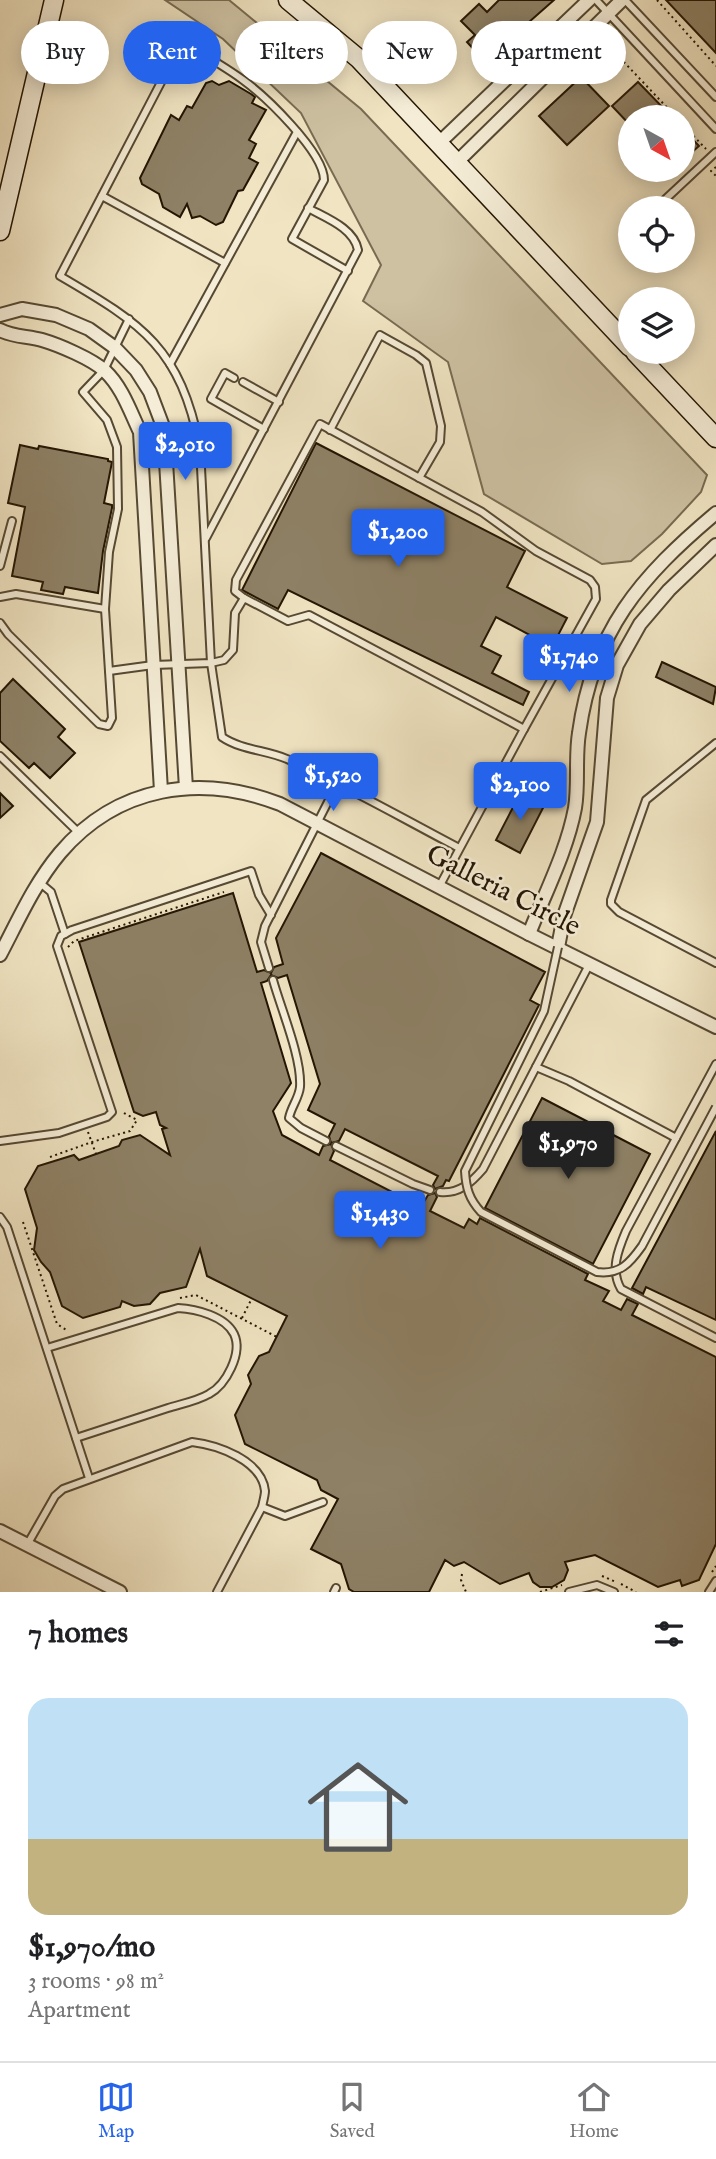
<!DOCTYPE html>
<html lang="en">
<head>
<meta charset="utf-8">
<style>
	:root { --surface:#fff; --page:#f2f2f2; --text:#202124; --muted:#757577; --line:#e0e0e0; --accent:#2563eb }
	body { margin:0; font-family:"IM FELL English",serif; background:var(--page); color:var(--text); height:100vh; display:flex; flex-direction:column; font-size:26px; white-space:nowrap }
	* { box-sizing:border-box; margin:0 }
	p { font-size:23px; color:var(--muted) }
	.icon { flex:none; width:38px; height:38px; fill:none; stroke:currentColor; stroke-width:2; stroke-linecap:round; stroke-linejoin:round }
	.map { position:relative; height:1592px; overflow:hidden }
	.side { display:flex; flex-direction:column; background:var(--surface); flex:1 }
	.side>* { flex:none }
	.banner { position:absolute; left:21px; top:21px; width:676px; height:63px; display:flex; gap:14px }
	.needle { width:46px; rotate:140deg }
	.buttons { position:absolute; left:618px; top:105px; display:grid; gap:14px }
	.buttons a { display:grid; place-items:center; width:77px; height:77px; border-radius:50%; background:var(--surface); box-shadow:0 4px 18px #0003; font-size:35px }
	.price { position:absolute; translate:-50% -60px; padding:0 16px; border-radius:7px; background:var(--accent); color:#fff; font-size:23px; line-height:46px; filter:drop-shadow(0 2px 4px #0008) }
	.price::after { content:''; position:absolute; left:50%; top:42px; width:21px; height:16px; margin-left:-10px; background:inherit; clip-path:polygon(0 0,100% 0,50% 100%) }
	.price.selected { background:#222; color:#fff }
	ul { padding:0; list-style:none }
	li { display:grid; align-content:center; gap:14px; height:371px; padding:0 28px }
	li span { display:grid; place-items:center; height:217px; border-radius:21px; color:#555 }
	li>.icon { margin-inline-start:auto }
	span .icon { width:126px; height:126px; fill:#fffc; stroke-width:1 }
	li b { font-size:30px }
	h2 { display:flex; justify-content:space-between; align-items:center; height:84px; padding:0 28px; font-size:30px }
	.pill { padding:0 24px; border-radius:32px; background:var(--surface); box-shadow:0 4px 18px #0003; font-size:24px; line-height:63px }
	.pill.selected { background:var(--accent); color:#fff }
	.dock { display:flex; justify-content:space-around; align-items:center; height:98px; border-top:2px solid var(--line); background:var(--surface); font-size:19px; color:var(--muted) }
	.dock a { display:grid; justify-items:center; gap:4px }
	.dock .selected { color:var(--accent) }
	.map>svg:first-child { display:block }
</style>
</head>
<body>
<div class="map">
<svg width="716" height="1592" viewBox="0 0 716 1592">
	<rect width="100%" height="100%" fill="#f0e4c2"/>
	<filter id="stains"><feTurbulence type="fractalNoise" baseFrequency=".00286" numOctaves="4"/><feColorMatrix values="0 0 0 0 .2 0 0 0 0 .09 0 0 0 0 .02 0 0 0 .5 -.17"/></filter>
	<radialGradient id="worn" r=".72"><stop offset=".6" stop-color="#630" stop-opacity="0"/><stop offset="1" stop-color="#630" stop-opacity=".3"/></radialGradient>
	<polygon fill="#cdc1a2" stroke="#786b52" stroke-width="2" points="165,0 229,0 361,109 707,475 701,492 662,534 631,561 602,564 484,494 448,362 363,301 381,265 301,113 223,39"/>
	<g fill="#8e8166" stroke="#231503" stroke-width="2">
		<polygon points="499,0 554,0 511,38 507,34 490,50 488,47 479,55 467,42 475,35 461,21 479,4 487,12"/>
		<polygon points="666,0 716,0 716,53"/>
		<polygon points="581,77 609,106 567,145 539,116"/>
		<polygon points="212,81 219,85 229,81 251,94 255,97 252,103 266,110 249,140 256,144 249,158 258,163 243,190 238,191 223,222 216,225 200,216 192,218 187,204 180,217 163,207 159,194 142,184 140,178 171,115 179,120 187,106 192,108 206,83"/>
		<polygon points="638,82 672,117 630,117 630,125 612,106"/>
		<polygon points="682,128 699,146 682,161"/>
		<polygon points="316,443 525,551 507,587 567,618 552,647 496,617 481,646 501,656 492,673 529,692 523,705 288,590 278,609 242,590"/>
		<polygon points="20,445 38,449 39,446 108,459 108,461 112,462 104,503 112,505 112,508 103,551 98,593 65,587 63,594 41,590 43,582 12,576 25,507 8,503"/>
		<polygon points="662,662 716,687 713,704 656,677"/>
		<polygon points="13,679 65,729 58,737 75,753 50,778 34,763 29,768 0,741 0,693"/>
		<polygon points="521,792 545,804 520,853 496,840"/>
		<polygon points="0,793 13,806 0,818"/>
		<polygon points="321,853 545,972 530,1000 539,1005 449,1181 446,1180 443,1186 435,1189 433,1185 438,1176 345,1129 339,1141 331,1143 329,1136 335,1124 308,1110 320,1084 287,975 278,978 271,975 267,981 261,983 291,1083 273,1111 282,1135 319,1155 323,1146 331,1144 334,1151 330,1160 421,1207 428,1195 435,1193 437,1197 430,1211 464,1228 469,1219 477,1224 480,1218 588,1274 585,1280 609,1291 603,1301 621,1310 627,1299 638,1304 632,1315 716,1357 716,1544 699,1580 682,1586 680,1580 658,1587 595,1555 565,1562 568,1570 564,1580 552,1587 540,1587 533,1582 529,1573 500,1584 464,1562 454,1566 445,1560 429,1592 354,1592 349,1589 341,1564 311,1549 338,1499 321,1490 317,1480 245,1444 235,1415 251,1384 248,1375 259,1356 269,1352 287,1316 207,1276 200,1249 186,1287 160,1293 150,1304 134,1306 122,1301 120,1307 83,1318 62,1306 50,1272 41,1262 34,1250 37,1228 25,1189 38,1166 74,1155 79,1160 119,1146 122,1140 140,1135 170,1155 162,1129 166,1128 160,1125 156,1112 143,1116 134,1112 79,942 233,893 257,972 264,970 271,973 274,967 283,964 276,938"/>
		<polygon points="542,1098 650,1154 593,1264 485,1208"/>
		<polygon points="716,1131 716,1320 646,1287 643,1294 632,1288"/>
	</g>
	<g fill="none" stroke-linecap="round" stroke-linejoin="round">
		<g stroke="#564933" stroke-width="10">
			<g id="lane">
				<polyline points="596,0 716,129"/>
				<polyline points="625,0 716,97"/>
				<polyline points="102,196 225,263"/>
				<polyline points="656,208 716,152"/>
				<path d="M348,271L292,239L324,180C324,152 265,96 243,80C224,66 203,54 182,42L60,276C144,325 180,348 200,448L211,663L222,737C241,750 266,750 287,759C346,786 402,818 459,848"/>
				<polyline points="170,364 297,132"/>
				<polyline points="234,378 225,373 211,399 264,429"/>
				<polyline points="243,382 279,402"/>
				<polyline points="330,430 380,335 416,355 426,363 441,426 440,442 419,478"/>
				<path d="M206,538L358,250C354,228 326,218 308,208"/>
				<polyline points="0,566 12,521"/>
				<polyline points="0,597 16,594 105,609"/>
				<polyline points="244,598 235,591 236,580 320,424 482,512 536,551 590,580 595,587 596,599 524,729"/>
				<polyline points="0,623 8,634 99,724 108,726 112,718 105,609 109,552 118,509 117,447 107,420 83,392 104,370 129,319"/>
				<polyline points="109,671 153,665 211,663 224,660 233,650 235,613 244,598 288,621 309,615 524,729 439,887"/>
				<polyline points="716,743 646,800 611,900 611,904 619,912 716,963"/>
				<polyline points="0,756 79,833"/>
				<polyline points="39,882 51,892 65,934"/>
				<polyline points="269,968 261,942 265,926 337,784"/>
				<path d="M273,980C281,1009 302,1058 300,1087C299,1098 291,1107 289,1118L301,1128L326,1141"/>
				<path d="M716,1064L626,1231C618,1250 610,1270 621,1289L716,1338"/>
				<polyline points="536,1067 569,1081 676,1138"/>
				<polyline points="0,1141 59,1133 107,1117 112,1112 57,946 61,936 72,930 251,871 259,895 271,915"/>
				<polyline points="336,1146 413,1184 430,1190"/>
				<path d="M440,1192C459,1194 471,1183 483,1169L590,963"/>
				<polyline points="0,1217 7,1227 89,1478"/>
				<path d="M47,1348L178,1308C196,1309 225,1316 234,1334C243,1353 226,1385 209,1394C197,1401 181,1404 168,1408C138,1418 107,1428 76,1438"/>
				<polyline points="262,1507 285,1516 323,1502"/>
				<path d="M27,1545L55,1496L63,1489L192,1442C217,1445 262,1460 265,1491C265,1495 263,1502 262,1507L217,1592"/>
				<polyline points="334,1592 336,1588"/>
				<polyline points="569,1592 597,1585 614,1592"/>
				<polyline points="709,1592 716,1581"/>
			</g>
		</g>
		<g stroke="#564933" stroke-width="16">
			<g id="street">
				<polyline points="439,143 589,0"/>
				<polyline points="457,162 622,0"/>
				<polyline points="0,315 22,309 56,315 89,329 114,347 136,370 150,392 164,429 186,788"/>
				<path d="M0,330C13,337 28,336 42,340C59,345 92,359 105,371C122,387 130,411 140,432L161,791"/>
				<path d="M529,934C545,893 567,851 575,808C579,784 575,758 579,733C593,631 640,577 716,513"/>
				<polyline points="558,947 564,916 597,822 607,698 617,665 640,624 669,590 716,545"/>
				<path d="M0,955C18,921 34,884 60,853C117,786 200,773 280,804L529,934L716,1027"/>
				<polyline points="0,1531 120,1592"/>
			</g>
		</g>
		<g stroke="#231503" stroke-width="21">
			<g id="secondary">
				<polyline points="288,0 359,59 630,347"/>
				<polyline points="0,231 54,0"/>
				<polyline points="635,352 716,438"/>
			</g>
		</g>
		<g stroke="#231503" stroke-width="2" stroke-dasharray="2 3.5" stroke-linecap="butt">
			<polyline points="657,0 716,66"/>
			<polyline points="614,34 611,35 622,60 676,117"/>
			<polyline points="682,124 706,149"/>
			<polyline points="716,167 711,171 716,176"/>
			<polyline points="68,947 74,941 224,892"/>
			<polyline points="88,1132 96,1154"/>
			<polyline points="50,1157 92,1142 130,1131 137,1120 122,1112"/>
			<polyline points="23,1222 57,1324 68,1331"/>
			<polyline points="180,1298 196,1295 277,1337"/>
			<polyline points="242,1318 252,1298"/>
			<polyline points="712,1572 716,1566"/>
			<polyline points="462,1574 461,1580 466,1592"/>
			<polyline points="602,1576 616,1582"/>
			<polyline points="621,1584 636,1592"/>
			<polyline points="540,1592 562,1585"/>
		</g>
		<use href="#lane" stroke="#f5edd7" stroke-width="6"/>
		<use href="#street" stroke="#f5edd7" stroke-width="12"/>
		<use href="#secondary" stroke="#f5edd7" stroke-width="18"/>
		<g stroke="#564933" stroke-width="10" stroke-linecap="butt">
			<path id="lane-bridge" d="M558,947L544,1011L465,1171C466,1188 469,1199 481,1212L597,1272C620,1275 630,1263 642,1246L716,1107"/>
		</g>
		<use href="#lane-bridge" stroke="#f5edd7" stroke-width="6"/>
	</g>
	<g text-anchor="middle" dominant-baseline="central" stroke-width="5" stroke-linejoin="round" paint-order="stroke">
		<g font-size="28" fill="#231503" stroke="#f5edd7">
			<text transform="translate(503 891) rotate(27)">Galleria Circle</text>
		</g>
	</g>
	<rect width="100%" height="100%" filter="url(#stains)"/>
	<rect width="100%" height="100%" fill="url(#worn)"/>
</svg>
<div class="buttons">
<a><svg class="needle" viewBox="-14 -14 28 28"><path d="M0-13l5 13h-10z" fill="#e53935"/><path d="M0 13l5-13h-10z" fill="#757577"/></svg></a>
<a><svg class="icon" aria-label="locate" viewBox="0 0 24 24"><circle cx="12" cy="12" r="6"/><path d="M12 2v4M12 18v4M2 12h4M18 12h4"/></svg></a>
<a><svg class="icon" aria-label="layers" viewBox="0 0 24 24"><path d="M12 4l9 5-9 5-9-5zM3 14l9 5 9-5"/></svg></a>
</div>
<b class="price" style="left:185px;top:482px">$2,010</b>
<b class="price" style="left:398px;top:569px">$1,200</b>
<b class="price" style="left:569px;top:694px">$1,740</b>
<b class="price" style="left:333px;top:813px">$1,520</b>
<b class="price" style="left:520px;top:822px">$2,100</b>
<b class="price selected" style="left:568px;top:1181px">$1,970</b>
<b class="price" style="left:380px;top:1251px">$1,430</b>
<div class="banner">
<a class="pill">Buy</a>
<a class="pill selected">Rent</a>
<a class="pill">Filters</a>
<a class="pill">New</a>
<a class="pill">Apartment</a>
</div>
</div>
<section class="side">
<h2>7 homes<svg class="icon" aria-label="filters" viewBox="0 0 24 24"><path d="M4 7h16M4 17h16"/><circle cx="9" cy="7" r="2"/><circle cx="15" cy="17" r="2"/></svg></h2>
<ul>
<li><span style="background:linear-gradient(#bfe0f5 65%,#c2b280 0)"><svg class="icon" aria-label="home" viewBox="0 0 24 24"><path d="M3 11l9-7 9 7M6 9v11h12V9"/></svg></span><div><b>$1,970/mo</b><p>3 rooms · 98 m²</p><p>Apartment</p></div></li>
</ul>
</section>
<nav class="dock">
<a class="selected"><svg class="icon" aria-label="map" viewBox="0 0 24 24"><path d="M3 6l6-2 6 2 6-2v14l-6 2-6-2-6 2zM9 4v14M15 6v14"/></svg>Map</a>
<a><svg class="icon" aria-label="saved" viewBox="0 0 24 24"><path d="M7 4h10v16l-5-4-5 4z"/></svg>Saved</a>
<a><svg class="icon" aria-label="home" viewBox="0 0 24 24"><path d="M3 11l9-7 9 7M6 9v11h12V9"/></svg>Home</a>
</nav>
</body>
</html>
